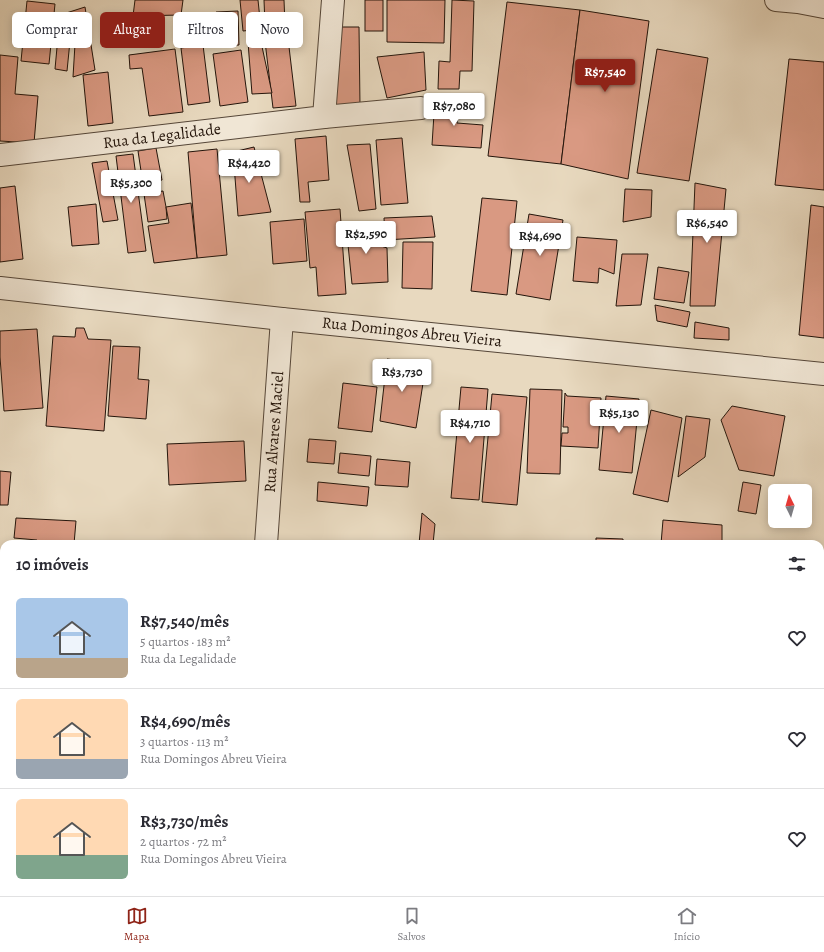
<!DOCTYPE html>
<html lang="pt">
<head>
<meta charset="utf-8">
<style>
	:root { --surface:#fff; --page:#f2f2f3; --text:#2b2b33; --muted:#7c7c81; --line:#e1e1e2; --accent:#8f2418 }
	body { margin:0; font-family:Alegreya,serif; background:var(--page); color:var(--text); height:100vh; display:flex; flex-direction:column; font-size:15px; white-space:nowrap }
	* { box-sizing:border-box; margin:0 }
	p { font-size:13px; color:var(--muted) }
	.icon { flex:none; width:22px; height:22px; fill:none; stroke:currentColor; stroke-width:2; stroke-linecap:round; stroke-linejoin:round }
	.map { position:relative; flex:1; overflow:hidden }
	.side { position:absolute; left:0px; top:540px; width:824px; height:356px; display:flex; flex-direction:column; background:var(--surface); border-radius:12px 12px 0 0; box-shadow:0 2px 10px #0003 }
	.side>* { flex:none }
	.top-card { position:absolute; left:12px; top:12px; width:400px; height:36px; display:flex; gap:8px }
	.needle { width:26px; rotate:355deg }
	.buttons { position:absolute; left:768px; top:484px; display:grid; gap:8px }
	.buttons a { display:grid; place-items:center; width:44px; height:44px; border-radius:6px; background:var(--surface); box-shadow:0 2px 10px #0003; font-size:20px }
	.price { position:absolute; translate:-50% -34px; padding:0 9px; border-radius:4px; background:#fff; color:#222; font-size:13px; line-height:26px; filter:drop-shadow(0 1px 2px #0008) }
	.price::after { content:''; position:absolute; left:50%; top:24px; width:12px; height:9px; margin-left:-6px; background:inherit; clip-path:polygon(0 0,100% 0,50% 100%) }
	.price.current { background:var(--accent); color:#fff }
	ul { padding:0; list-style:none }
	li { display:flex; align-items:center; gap:12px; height:100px; padding:0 16px }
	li+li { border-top:1px solid var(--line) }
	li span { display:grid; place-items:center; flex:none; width:112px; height:80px; border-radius:6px; color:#555 }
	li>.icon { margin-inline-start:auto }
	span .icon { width:48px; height:48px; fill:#fffc; stroke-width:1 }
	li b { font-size:17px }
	h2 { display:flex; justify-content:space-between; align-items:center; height:48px; padding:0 16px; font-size:17px }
	.pill { padding:0 14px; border-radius:6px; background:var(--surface); box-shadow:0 2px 10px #0003; font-size:14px; line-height:36px }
	.pill.current { background:var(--accent); color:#fff }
	.dock { display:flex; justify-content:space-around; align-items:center; height:56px; border-top:1px solid var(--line); background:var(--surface); font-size:11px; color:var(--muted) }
	.dock a { display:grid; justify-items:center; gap:2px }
	.dock .current { color:var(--accent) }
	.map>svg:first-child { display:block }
</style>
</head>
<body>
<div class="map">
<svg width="824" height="896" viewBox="0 0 824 896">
	<rect width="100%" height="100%" fill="#e8d9bf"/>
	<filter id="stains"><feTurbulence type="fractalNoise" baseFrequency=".005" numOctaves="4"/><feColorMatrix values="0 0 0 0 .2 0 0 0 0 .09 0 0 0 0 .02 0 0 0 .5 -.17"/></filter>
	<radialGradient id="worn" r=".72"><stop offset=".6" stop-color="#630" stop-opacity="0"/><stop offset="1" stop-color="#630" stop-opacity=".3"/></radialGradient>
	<g fill="#d99982" stroke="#24150b">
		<polygon points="135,0 183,0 181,15 133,16"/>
		<polygon points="240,0 258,0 261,29 243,31"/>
		<polygon points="264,0 284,0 285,25 265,25"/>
		<rect x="365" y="0" width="18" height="31"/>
		<polygon points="387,0 445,0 444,43 387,42"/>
		<polygon points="452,0 474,1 472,71 460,71 459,89 438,89 439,61 450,62"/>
		<polygon points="27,1 55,4 49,64 21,61"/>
		<polygon points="507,2 580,10 561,164 488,156"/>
		<polygon points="85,7 95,70 73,77 75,44 70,41 67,71 55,69 60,15"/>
		<polygon points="580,10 649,21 628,179 561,164"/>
		<polygon points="238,11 239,45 217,46 216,12"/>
		<polygon points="334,27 359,27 360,106 334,106"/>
		<polygon points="287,30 296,106 273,108 264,33"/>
		<polygon points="248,42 261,42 272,93 252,94"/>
		<polygon points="203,45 210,102 188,105 181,48"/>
		<polygon points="175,49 183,112 149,116 142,68 130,69 129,55"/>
		<polygon points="657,49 708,58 689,181 637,173"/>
		<polygon points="241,50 248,102 220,106 213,54"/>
		<polygon points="424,52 426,90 387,98 377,57"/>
		<polygon points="0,55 18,57 15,94 38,96 34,143 0,141"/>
		<polygon points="789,59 824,62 824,190 775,185"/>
		<polygon points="108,72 113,123 88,126 83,75"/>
		<polygon points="435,98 458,100 457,123 483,125 481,148 432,145"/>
		<polygon points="326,136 329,180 308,182 310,202 300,202 295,139"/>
		<polygon points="402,138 408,203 381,205 376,140"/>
		<polygon points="370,144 376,209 359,211 347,145"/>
		<polygon points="254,147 271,212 238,216 233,152"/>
		<polygon points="156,148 162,180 143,184 138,151"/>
		<polygon points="217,149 227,255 197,258 188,152"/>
		<polygon points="133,154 146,251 128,253 116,156"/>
		<polygon points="107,161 118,220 103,222 92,163"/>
		<polygon points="695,183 726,189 715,306 690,306"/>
		<polygon points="15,186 23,259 0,262 0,188"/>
		<polygon points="625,189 652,190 651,217 623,222"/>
		<polygon points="163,191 166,207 167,219 148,222 144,194"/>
		<polygon points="482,198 517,201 507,295 471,291"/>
		<polygon points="191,203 197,258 154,263 148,226 169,223 166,207"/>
		<polygon points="96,204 99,244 72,246 68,207"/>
		<polygon points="811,205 824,207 824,338 799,335"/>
		<polygon points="340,209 346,294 318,296 316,267 310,268 305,212"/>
		<polygon points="529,214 563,220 550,300 516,294"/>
		<polygon points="432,216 435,237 385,240 384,218"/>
		<polygon points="304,219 307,261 273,264 270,222"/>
		<polygon points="373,223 375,244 387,248 388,282 352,284 346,225"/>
		<polygon points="577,237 617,240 614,274 599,268 598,283 573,281"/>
		<polygon points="403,242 433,242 432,289 402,288"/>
		<polygon points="622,254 648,254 641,305 616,306"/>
		<polygon points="658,267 689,272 684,303 654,299"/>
		<polygon points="655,305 690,312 687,327 657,321"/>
		<polygon points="695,322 729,328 729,340 694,338"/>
		<polygon points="76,328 84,328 88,339 111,340 104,431 46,426 53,336 75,337"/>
		<polygon points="37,329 43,408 4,411 0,357 0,331"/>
		<polygon points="113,346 140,347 138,379 149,380 146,419 108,416"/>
		<polygon points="387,359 426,364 416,428 380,421"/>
		<polygon points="343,383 377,387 372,432 338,428"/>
		<polygon points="461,387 488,389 479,500 451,498"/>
		<polygon points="530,389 562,390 560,474 527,473"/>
		<polygon points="565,393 567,396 601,398 598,448 561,446 562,433 568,433 568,427 563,427"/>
		<polygon points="492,394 527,397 517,505 482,502"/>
		<polygon points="606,396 639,399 632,473 599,470"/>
		<polygon points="732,406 785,416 774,476 739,470 721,420"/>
		<polygon points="651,410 682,418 668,502 633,494"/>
		<polygon points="686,416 710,419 705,457 678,477"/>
		<polygon points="309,439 336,441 334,464 307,462"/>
		<polygon points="244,441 246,481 169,485 167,444"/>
		<polygon points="340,453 371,456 369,476 338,473"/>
		<polygon points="377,459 410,462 408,487 375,485"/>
		<polygon points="0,471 11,472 8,505 0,505"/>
		<polygon points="318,482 369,487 367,506 317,501"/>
		<polygon points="743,482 761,485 756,514 738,511"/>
		<polygon points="422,513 435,524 433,544 419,544"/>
		<polygon points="16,518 76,521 74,544 37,544 37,540 14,538"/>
		<polygon points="663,520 722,525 722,544 661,544"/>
		<polygon points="596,538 623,539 623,544 596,544"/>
		<rect x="19" y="892" width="37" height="4"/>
		<polygon points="331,892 359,892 358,896 330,896"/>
		<rect x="418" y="892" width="19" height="4"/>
	</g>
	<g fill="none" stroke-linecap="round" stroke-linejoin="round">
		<g stroke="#554638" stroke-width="24">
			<g id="minor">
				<polyline points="776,0 798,2 824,7"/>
				<polyline points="324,117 421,108"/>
				<polyline points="0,155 324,117 333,0"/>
				<polyline points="0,288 282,319 824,374"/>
				<polyline points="266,544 282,319"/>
				<polyline points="820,844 824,795"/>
				<polyline points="820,891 824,891"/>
				<polyline points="238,896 238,892"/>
			</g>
		</g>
		<g stroke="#24150b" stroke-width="24">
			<g id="secondary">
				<polyline points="0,647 4,648"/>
				<polyline points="820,714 824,715"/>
			</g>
		</g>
		<use href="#minor" stroke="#f0e6d5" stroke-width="22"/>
		<use href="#secondary" stroke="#f0e6d5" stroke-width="22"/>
	</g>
	<g text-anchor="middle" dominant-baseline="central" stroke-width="3" stroke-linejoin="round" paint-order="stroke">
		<g font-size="16" fill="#24150b" stroke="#f0e6d5">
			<text transform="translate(162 136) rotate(-7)">Rua da Legalidade</text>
			<text transform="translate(412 332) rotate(6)">Rua Domingos Abreu Vieira</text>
			<text transform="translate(274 432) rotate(-86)">Rua Alvares Maciel</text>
		</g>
	</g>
	<rect width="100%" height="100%" filter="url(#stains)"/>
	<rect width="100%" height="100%" fill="url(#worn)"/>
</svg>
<div class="buttons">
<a><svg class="needle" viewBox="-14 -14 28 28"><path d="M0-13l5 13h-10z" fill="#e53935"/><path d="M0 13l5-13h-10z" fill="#7c7c81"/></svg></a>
</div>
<b class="price current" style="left:605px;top:93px">R$7,540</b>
<b class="price" style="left:454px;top:127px">R$7,080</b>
<b class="price" style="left:249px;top:184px">R$4,420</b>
<b class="price" style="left:131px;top:204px">R$5,300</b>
<b class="price" style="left:707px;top:244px">R$6,540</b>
<b class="price" style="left:366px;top:255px">R$2,590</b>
<b class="price" style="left:540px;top:257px">R$4,690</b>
<b class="price" style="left:402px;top:393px">R$3,730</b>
<b class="price" style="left:619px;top:434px">R$5,130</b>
<b class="price" style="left:470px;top:444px">R$4,710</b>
<div class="top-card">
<a class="pill">Comprar</a>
<a class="pill current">Alugar</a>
<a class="pill">Filtros</a>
<a class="pill">Novo</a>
</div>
<section class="side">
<h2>10 imóveis<svg class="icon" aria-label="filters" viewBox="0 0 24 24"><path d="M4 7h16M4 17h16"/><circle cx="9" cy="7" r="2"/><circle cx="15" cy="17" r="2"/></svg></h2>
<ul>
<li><span style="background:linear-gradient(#a9c7e8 75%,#b9a48a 0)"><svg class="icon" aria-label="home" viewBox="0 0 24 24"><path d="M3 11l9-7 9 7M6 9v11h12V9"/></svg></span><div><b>R$7,540/mês</b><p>5 quartos · 183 m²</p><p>Rua da Legalidade</p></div><svg class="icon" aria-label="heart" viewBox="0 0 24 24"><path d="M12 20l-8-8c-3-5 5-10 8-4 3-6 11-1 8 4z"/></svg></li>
<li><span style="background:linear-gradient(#ffd9b3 75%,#9aa5b1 0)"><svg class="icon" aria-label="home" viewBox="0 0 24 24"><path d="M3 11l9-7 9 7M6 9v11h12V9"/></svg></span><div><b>R$4,690/mês</b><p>3 quartos · 113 m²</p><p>Rua Domingos Abreu Vieira</p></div><svg class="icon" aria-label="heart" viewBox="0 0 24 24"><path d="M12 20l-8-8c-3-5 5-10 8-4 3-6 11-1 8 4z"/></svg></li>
<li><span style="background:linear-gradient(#ffd9b3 70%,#7fa58c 0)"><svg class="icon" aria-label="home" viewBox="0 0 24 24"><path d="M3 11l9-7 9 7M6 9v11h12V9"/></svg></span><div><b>R$3,730/mês</b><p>2 quartos · 72 m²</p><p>Rua Domingos Abreu Vieira</p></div><svg class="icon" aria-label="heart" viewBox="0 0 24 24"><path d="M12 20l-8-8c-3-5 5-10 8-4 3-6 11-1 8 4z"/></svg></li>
</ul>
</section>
</div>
<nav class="dock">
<a class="current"><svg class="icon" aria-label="map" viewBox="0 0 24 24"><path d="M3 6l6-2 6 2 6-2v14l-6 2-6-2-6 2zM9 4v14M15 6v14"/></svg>Mapa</a>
<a><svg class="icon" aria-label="saved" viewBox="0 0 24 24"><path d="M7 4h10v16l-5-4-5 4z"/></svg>Salvos</a>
<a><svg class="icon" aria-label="home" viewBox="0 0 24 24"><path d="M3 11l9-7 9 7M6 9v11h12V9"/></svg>Início</a>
</nav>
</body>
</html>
